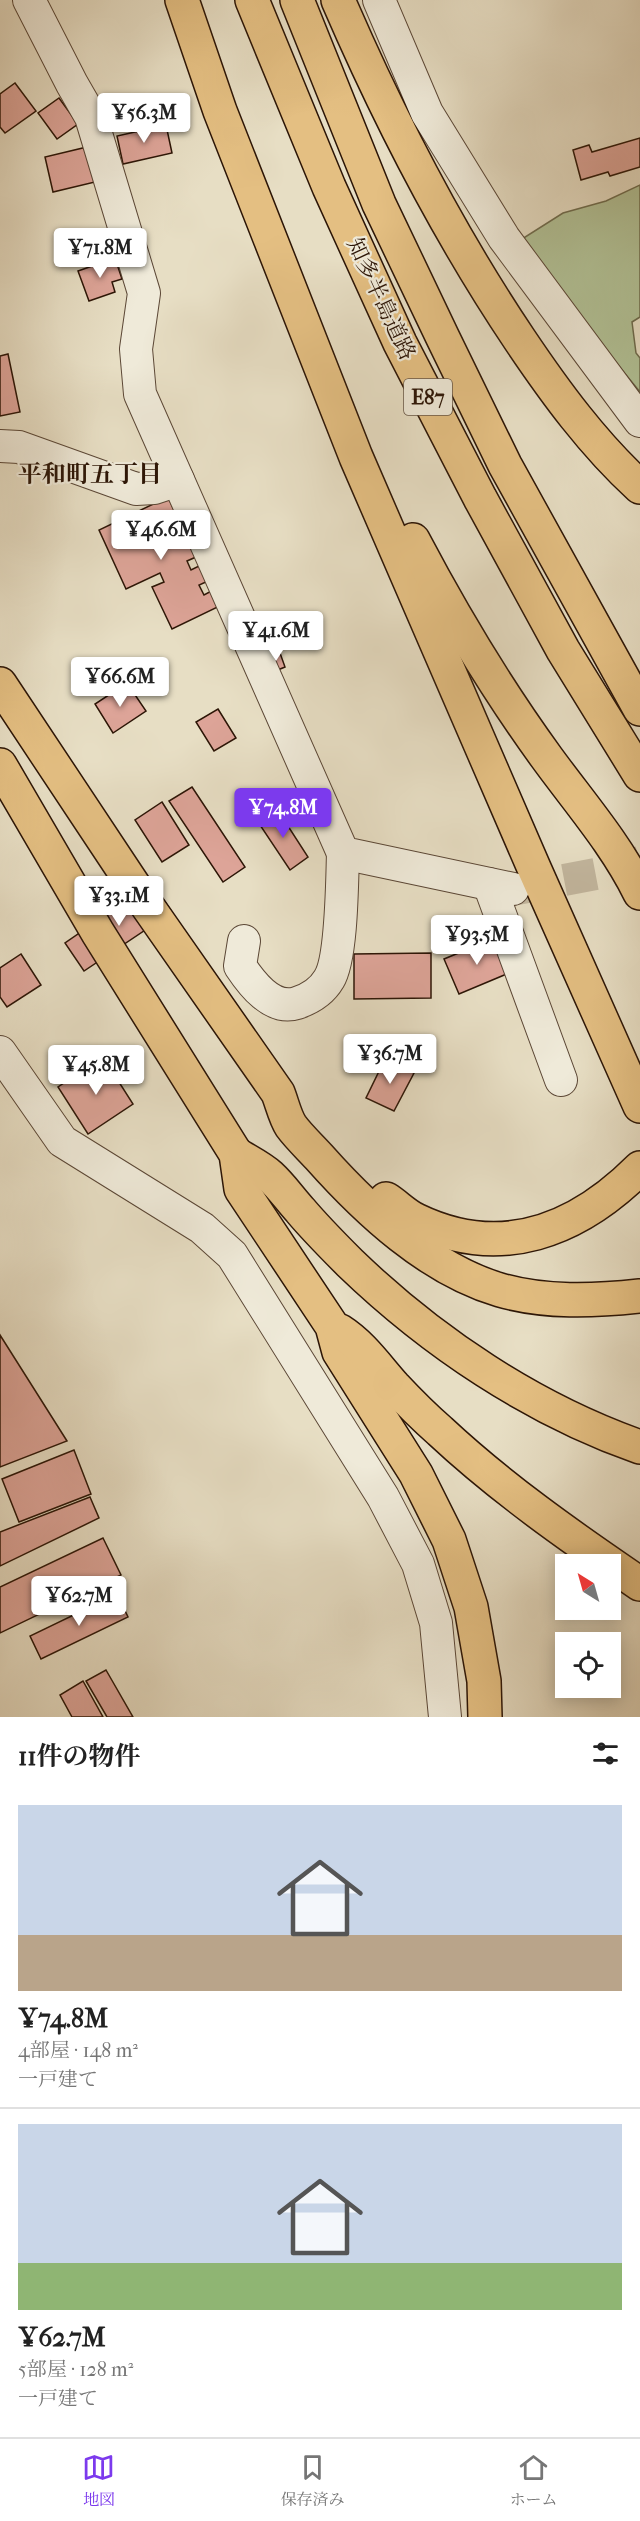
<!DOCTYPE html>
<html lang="ja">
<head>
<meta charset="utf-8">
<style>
	:root { --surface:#fff; --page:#f6f6f6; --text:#222; --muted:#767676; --line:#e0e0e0; --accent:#7c3aed }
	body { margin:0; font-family:"IM FELL French Canon","Noto Serif JP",serif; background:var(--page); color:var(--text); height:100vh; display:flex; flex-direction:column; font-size:22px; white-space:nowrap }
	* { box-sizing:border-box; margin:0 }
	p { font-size:20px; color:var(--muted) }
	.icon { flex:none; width:33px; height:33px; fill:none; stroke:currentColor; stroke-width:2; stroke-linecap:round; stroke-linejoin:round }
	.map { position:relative; height:1717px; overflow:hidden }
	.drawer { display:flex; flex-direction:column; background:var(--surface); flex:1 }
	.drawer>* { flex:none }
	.needle { width:39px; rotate:323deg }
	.fabs { position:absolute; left:555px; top:1554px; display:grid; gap:12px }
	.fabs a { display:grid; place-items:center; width:66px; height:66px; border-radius:0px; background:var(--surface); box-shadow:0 3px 15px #0003; font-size:30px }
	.price { position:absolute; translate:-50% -51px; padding:0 14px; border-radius:6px; background:#fff; color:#222; font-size:20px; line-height:39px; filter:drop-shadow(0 2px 3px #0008) }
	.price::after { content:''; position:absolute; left:50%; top:36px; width:18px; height:14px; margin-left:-9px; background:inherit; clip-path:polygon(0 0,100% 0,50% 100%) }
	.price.current { background:var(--accent); color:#fff }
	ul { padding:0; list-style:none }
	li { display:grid; align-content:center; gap:12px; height:318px; padding:0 18px }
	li+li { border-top:2px solid var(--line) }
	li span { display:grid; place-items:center; height:186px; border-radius:0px; color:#555 }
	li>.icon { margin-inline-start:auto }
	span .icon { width:108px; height:108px; fill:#fffc; stroke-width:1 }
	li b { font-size:26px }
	h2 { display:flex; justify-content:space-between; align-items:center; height:72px; padding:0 18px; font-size:26px }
	.dock { display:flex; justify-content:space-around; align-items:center; height:84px; border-top:2px solid var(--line); background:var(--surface); font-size:16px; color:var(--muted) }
	.dock a { display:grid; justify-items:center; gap:3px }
	.dock .current { color:var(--accent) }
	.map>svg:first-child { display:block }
</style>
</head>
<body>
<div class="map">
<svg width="640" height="1717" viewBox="0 0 640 1717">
	<rect width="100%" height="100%" fill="#e7dec4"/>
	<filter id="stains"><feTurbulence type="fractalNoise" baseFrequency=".00333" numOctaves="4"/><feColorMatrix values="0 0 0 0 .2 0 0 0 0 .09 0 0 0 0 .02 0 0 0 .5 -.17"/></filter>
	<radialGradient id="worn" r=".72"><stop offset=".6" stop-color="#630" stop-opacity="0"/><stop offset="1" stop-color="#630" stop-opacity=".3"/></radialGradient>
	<polygon fill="#b2c297" stroke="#6f6c4e" stroke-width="1.5" points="640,185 640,317 632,322 636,353 640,358 640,392 595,337 522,239 563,213 606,201"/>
	<g fill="#dda498" stroke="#2c1506" stroke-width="1.5">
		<polygon points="15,83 36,111 5,133 0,127 0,94"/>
		<polygon points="59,98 78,124 57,139 38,113"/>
		<polygon points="166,125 172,153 123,164 117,136"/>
		<polygon points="640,138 640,167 610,176 608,172 581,180 573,150 589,145 592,152"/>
		<polygon points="87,147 95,182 53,192 45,157"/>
		<polygon points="115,258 122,279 112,282 115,292 89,301 78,271"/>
		<polygon points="8,354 20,412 0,416 0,356"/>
		<polygon points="168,497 196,557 187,561 191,570 201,565 208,581 199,585 204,595 219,587 226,603 172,629 152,587 164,582 160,573 126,589 99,530"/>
		<polygon points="280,653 285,667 273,672 267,657"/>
		<polygon points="127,683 146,711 113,733 95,704"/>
		<polygon points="218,709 236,738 214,751 196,722"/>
		<polygon points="192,787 245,867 223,882 169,801"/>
		<polygon points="162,802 189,845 162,862 135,820"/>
		<polygon points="277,809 308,857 290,870 258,822"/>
		<polygon points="152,883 172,912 84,971 65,943"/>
		<polygon points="495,938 509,973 459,994 444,959"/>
		<polygon points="431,953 431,998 354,999 354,954"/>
		<polygon points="21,954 41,985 7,1007 0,997 0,968"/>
		<polygon points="103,1057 133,1104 88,1134 58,1087"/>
		<polygon points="385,1059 414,1073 394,1111 366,1098"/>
		<polygon points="0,1335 67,1441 0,1467"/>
		<polygon points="74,1450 91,1494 19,1522 2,1479"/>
		<polygon points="90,1497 99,1518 0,1566 0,1532"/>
		<polygon points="103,1538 121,1575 0,1633 0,1587"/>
		<polygon points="117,1594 128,1617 41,1659 30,1636"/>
		<polygon points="106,1670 133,1717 107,1717 86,1681"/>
		<polygon points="83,1681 103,1717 72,1717 60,1695"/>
	</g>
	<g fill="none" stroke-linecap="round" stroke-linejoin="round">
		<polyline stroke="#c2b69e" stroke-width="32" stroke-dasharray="32 16" stroke-linecap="butt" points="517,889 601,873 640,862"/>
		<g stroke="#5b4736" stroke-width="34">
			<g id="minor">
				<polyline points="29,0 72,84 91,117 144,293 136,349 140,394 343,853 513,889"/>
				<polyline points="379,0 427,113 504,238 640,421"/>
				<polyline points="0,446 19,447 136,489 154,488 178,480"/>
				<polyline points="489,884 561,1080"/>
				<path d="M244,941L240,966C252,984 272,1011 297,1003C309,999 322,991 329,979C342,958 342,881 343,853"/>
				<polyline points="0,1052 62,1141 202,1228 232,1255 383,1497 418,1564 436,1623 445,1717"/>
			</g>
		</g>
		<g stroke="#2c1506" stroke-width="36">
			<g id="highway">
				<polyline points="182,0 220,111 356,457 534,868 640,1106"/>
				<polyline points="252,0 329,187 400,343 480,498 563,650 640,775"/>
				<polyline points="297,0 379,204 443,338 505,465 640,709"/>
				<path d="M338,0C389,118 448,233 520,340C555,392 593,444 640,487"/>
				<path d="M413,540C453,616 496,688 547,758C579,802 616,844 640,893"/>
				<path d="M0,684L146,904L278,1093C282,1103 285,1117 291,1126C299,1137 310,1147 319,1157C367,1211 429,1269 500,1290C545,1303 594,1301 640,1296"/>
				<polyline points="0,765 98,933 236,1154 241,1189 332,1326 339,1352 416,1474 449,1540 471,1607 484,1681 485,1717"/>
				<path d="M236,1154C247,1161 260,1167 270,1176C281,1186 290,1199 300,1210C316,1229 333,1246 350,1263C432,1342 532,1409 640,1447"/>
				<path d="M386,1199C396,1205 405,1215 416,1220C501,1261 577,1231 640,1168"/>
				<path d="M340,1331C362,1345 377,1367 394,1386C409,1402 424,1417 440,1431C501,1488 571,1537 640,1584"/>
			</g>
		</g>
		<use href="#minor" stroke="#efead9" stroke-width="32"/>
		<use href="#highway" stroke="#e4bf82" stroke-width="33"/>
	</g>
	<g text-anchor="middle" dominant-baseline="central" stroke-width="4.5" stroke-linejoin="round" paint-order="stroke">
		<rect fill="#efead9" stroke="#665545" stroke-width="1.5" x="404" y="379" width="48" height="36" rx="4.5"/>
		<g font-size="21" font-weight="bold" fill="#2c1506">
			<text x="428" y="397">E87</text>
		</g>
		<g font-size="22" fill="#2c1506" stroke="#efead9">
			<text transform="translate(381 299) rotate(65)">知多半島道路</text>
		</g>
		<g font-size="24" font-weight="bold" fill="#2c1506" stroke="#efead9">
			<text x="90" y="474">平和町五丁目</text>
		</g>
	</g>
	<rect width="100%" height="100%" filter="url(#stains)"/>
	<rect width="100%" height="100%" fill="url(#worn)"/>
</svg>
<div class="fabs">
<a><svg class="needle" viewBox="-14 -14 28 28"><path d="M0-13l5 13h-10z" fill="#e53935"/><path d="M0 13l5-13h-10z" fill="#767676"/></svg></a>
<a><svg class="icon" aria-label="locate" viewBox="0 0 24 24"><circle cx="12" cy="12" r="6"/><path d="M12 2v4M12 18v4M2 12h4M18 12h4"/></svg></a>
</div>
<b class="price" style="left:144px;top:144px">¥56.3M</b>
<b class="price" style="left:100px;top:279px">¥71.8M</b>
<b class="price" style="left:161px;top:561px">¥46.6M</b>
<b class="price" style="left:276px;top:662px">¥41.6M</b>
<b class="price" style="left:120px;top:708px">¥66.6M</b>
<b class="price current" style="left:283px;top:839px">¥74.8M</b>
<b class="price" style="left:119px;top:927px">¥33.1M</b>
<b class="price" style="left:477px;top:966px">¥93.5M</b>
<b class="price" style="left:390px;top:1085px">¥36.7M</b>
<b class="price" style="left:96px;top:1096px">¥45.8M</b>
<b class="price" style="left:79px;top:1627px">¥62.7M</b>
</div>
<section class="drawer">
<h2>11件の物件<svg class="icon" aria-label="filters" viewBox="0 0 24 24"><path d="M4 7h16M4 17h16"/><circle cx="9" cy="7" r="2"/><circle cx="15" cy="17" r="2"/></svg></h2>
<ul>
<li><span style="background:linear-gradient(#c9d6e8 70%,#b9a48a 0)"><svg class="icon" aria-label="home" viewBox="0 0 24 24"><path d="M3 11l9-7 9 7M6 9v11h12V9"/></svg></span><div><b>¥74.8M</b><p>4部屋 · 148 m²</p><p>一戸建て</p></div></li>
<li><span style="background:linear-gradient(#c9d6e8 75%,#8fb573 0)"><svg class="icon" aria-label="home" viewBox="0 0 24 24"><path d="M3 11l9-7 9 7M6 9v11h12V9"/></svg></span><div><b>¥62.7M</b><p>5部屋 · 128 m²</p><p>一戸建て</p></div></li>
</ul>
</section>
<nav class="dock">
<a class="current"><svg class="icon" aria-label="map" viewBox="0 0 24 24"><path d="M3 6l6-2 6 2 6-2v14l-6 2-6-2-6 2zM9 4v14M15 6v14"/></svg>地図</a>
<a><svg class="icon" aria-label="saved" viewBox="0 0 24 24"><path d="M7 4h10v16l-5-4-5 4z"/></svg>保存済み</a>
<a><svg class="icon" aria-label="home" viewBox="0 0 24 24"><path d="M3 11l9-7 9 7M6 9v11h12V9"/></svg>ホーム</a>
</nav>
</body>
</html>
